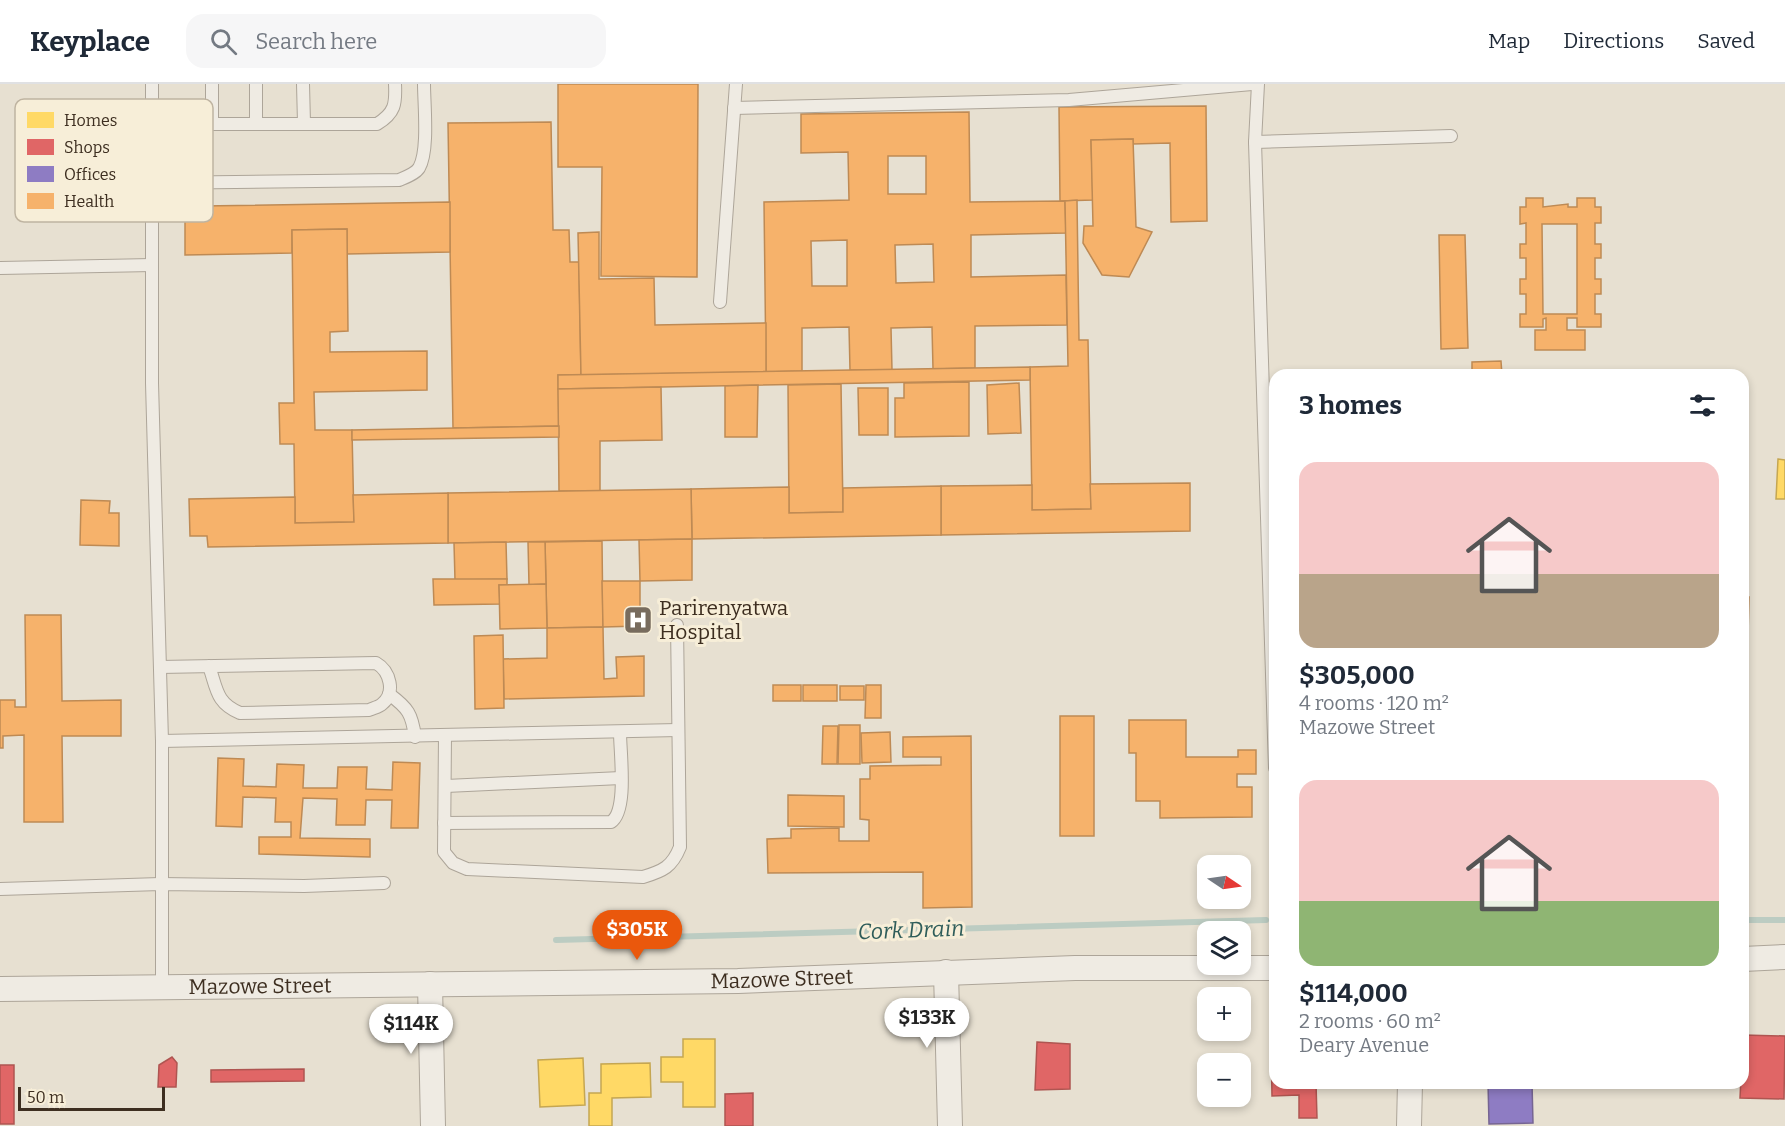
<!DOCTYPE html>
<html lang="en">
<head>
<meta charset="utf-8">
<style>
	:root { --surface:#fff; --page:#f6f6f7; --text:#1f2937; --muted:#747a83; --line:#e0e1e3; --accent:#ea580c }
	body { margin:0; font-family:Bitter,serif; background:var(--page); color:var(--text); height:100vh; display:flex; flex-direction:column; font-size:22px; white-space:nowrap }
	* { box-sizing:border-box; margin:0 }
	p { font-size:20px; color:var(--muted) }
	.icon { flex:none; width:33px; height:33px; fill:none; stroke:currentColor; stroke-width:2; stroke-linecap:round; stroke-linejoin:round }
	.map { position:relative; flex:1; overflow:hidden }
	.details { position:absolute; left:1269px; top:285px; width:480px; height:720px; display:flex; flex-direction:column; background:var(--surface); border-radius:18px; box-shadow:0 3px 9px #0003 }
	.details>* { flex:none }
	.needle { width:39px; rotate:103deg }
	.buttons { position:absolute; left:1197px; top:771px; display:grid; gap:12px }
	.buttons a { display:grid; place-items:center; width:54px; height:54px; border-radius:12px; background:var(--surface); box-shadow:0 3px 9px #0003; font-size:30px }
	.scale { position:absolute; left:18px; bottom:15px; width:147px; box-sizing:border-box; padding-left:6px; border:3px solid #3d2e20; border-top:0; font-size:16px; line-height:21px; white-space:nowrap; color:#3d2e20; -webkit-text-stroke:4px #f7eed8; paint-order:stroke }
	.price { position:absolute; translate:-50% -51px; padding:0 14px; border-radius:21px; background:#fff; color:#222; font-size:20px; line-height:39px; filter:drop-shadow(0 2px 3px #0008) }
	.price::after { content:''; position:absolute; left:50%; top:36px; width:18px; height:14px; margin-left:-9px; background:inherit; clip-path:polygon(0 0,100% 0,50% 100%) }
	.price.active { background:var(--accent); color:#fff }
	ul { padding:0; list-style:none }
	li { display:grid; align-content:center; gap:12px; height:318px; padding:0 30px }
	li span { display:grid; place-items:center; height:186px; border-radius:18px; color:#555 }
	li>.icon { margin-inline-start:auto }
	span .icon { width:108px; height:108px; fill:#fffc; stroke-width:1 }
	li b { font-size:26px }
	h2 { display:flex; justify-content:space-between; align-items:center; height:72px; padding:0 30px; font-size:26px }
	header { display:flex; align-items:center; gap:36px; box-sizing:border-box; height:84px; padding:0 30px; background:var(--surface); border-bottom:2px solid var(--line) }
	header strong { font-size:28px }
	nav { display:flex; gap:33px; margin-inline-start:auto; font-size:21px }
	.search { width:420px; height:54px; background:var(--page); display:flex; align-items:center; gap:15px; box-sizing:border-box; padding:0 21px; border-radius:18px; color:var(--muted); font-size:22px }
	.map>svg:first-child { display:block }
</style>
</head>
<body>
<header>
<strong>Keyplace</strong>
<div class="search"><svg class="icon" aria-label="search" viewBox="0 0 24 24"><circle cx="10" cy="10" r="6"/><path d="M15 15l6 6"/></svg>Search here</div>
<nav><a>Map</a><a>Directions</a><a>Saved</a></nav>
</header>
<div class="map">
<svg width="1785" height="1042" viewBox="0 0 1785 1042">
	<rect width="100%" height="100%" fill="#e7e0d1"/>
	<g fill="#ffd966" stroke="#c5a651" stroke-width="1.5">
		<polygon points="1778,375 1785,376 1785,415 1776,415"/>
		<polygon points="683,955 715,955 715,1023 683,1023 683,998 661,998 661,973 683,973"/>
		<polygon points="583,974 585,1021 540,1023 538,976"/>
		<polygon points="650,979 651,1013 612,1014 612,1042 589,1042 589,1009 601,1009 601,980"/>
	</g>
	<g fill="#e06666" stroke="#af5551" stroke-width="1.5">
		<polygon points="1743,951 1785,952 1784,1015 1740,1014"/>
		<polygon points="1037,958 1070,960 1070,1005 1035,1006"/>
		<polygon points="1271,958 1275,958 1275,999 1316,999 1317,1034 1299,1034 1299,1011 1272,1012"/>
		<polygon points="172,973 177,979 176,1003 158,1003 159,981"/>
		<rect x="0" y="981" width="14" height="59"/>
		<polygon points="304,985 304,997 211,998 211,986"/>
		<polygon points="753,1009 753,1042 725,1042 725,1010"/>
	</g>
	<polygon fill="#8e7cc3" stroke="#766592" stroke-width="1.5" points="1488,999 1532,999 1533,1039 1489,1040"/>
	<g fill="#f6b26b" stroke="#be8a54" stroke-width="1.5" fill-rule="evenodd">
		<polygon points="558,0 698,0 697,193 601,192 602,83 558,83"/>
		<polygon points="1206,22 1207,137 1171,138 1170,59 1133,60 1133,55 1091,56 1093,116 1060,117 1059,23"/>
		<path d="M969,28L970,118L1065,117L1066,149L971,151V193L1066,191L1067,241L975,242V284L933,285L932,243L891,244L892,286H850L849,243L802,244V287L766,288L764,118L849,116L848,68L801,69V30ZM888,72H926V110H888ZM847,156V202H812L811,157ZM933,160L934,198L896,199L895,161Z"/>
		<polygon points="551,38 553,146 569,146 570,178 579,178 581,291 558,291 559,342 453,344 448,39"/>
		<polygon points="1133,55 1136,143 1152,148 1129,193 1102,191 1083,159 1084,142 1093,142 1091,56"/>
		<path d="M1526,114H1543V123L1568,120V123H1577V114H1595V123H1601V139H1595V160H1601V174H1595V195H1601V210H1595V230H1601V243H1577V234H1567V246H1585V266H1535V246H1546V234L1543,235V243H1520V230H1526V210H1520V195H1526V174H1520V160H1526V139L1520,140V123H1526ZM1542,140H1577V230H1543Z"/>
		<polygon points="1077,116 1079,256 1088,256 1091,425 1032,426 1030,283 1068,282 1065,117"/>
		<polygon points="450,118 450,168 347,170 347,145 292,146 292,169 185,171 185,134 202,134 202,122"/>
		<polygon points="347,145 348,247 330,248 330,268 427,267 427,306 314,308 315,346 352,346 354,438 295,439 294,360 280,360 279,319 294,319 292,146"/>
		<polygon points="599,148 599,195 654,194 655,241 766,239 766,288 581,291 578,149"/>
		<polygon points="1439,151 1465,151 1468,264 1441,265"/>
		<polygon points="1501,277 1502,291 1472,291 1472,278"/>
		<polygon points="1030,283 1030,296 558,305 558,291"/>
		<polygon points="969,298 969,352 895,353 895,314 904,314 904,299"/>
		<polygon points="1019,299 1021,349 988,350 987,301"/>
		<polygon points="841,300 843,428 789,429 788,301"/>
		<polygon points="758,301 757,353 725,353 725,302"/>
		<polygon points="661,303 662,356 600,357 600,407 559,407 558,305"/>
		<polygon points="858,304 888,304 888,351 859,351"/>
		<polygon points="559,342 559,353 352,356 352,346"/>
		<polygon points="1190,399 1190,447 941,451 941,402 1032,401 1032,426 1091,425 1090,400"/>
		<polygon points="941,402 941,451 692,455 691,405 789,403 789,429 843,428 843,404"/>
		<polygon points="691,405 692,455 448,459 448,409"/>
		<polygon points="448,409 448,459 208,463 207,452 190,452 189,415 295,413 295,439 354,438 353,411"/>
		<polygon points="81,416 110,417 109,429 119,429 119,462 80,461"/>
		<polygon points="692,455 692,496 640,497 639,456"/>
		<polygon points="602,457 603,543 547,544 545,458"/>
		<polygon points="506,458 507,495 455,496 454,459"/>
		<polygon points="528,458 545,458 546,500 529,501"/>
		<polygon points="433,495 507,495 507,501 499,501 500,520 434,521"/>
		<polygon points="602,497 640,497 640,542 603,543"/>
		<polygon points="546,500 547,544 500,545 499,501"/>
		<polygon points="1743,513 1749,513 1743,742"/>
		<polygon points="25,531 61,531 62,617 121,616 121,652 62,652 63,738 24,738 24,651 3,652 3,664 0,664 0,616 15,616 15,623 26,623"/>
		<polygon points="603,543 604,595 617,594 616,573 644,572 644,612 504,615 503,575 547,574 547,544"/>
		<polygon points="503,551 504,624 475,625 474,552"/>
		<rect x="773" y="601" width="28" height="16"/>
		<rect x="803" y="601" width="34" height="16"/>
		<polygon points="866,601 881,601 881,634 865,634"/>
		<rect x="840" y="602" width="24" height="14"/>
		<rect x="1060" y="632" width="34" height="120"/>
		<polygon points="1129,636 1186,636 1186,673 1238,673 1238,666 1256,666 1256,690 1237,690 1237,703 1252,703 1252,733 1160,734 1160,717 1136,717 1136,669 1129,669"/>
		<polygon points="839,641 860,641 860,680 838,680"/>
		<polygon points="823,642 838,642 837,680 822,680"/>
		<polygon points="890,648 891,678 862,679 861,649"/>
		<polygon points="971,652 972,823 923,824 923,788 768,789 767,755 791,754 791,745 839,744 839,757 869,757 869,736 860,735 860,695 870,695 870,682 941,681 941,673 903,673 903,653"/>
		<polygon points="218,674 244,675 243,702 276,703 277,680 304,681 303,704 337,704 338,683 367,683 366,705 392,706 393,678 420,679 418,744 391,744 392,716 366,716 365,741 336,741 337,715 303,714 300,754 370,755 370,773 259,770 259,753 291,753 291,738 275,738 276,714 243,713 242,743 216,742"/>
		<polygon points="788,711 844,712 844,743 788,742"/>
	</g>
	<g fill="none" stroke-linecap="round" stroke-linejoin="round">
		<g stroke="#bcccc2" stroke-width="6">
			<polyline points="1743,836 1785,836"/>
			<polyline points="556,856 1266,836"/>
		</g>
		<g stroke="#ada599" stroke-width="14">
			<g id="lane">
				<polyline points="152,0 152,299 162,657 162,902"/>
				<polyline points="212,0 212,40"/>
				<polyline points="256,0 256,39"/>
				<polyline points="303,0 304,39"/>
				<polyline points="1258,0 1255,58 1275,684"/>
				<polyline points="734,24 1069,16 1252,0"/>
				<path d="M152,40H377C395,29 396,20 395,0"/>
				<polyline points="1255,58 1451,52"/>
				<path d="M152,99L399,96C406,93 415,90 419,84C429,67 424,20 424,0"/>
				<polyline points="0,184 152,181"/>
				<polyline points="720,218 736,0"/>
				<path d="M160,583L376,579C390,587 396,609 382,620C379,623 373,624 369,626L240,629C216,619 217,605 209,582"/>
				<path d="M389,610C408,624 412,630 415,653"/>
				<path d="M445,651L444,768L453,779L467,785L643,793C663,787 672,783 680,763L677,541"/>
				<polyline points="162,657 678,646"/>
				<polyline points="446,702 621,694"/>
				<path d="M444,739L611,738C628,727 620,669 620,648"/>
				<polyline points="0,805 160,800 304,802 384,799"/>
			</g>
		</g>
		<g stroke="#ada599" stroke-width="26">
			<g id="street">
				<polyline points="1743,875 1785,873"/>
				<polyline points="946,888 950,1042"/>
				<polyline points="430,900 433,1042"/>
				<path id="s1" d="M0,905L738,897L1075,884H1275"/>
				<polyline points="1409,1042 1410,999"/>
			</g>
		</g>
		<use href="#lane" stroke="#efebe3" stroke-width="12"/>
		<use href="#street" stroke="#efebe3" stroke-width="24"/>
	</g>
	<defs>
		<g id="hospital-square" transform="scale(1.5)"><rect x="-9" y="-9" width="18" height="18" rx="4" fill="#786c5e" stroke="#f7eed8"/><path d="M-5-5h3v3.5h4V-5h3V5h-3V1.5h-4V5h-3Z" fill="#fff"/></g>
	</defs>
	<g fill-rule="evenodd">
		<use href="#hospital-square" x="638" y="536"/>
	</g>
	<g text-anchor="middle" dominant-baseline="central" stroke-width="6" stroke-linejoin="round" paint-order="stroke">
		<g font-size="21" fill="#3d2e20" stroke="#f7eed8" text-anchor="start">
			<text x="659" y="524">Parirenyatwa<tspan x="659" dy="24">Hospital</tspan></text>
		</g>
		<g font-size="21" fill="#3d2e20" stroke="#f7eed8">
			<text stroke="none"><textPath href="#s1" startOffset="782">Mazowe Street</textPath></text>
			<text stroke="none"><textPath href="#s1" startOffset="260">Mazowe Street</textPath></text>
		</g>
		<g font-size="22" font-style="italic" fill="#2f5d5a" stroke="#f7eed8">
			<text transform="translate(911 846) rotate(-2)">Cork Drain</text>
		</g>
	</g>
	<rect x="15" y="15" width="198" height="123" rx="9" fill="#f7eed8" stroke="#bfb4a1" stroke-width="1.5"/>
	<rect x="27" y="28" width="27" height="16" fill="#ffd966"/>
	<rect x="27" y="55" width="27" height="16" fill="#e06666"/>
	<rect x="27" y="82" width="27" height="16" fill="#8e7cc3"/>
	<rect x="27" y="109" width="27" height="16" fill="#f6b26b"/>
	<g font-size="16" fill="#3d2e20">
		<text x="64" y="42">Homes</text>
		<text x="64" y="69">Shops</text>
		<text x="64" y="96">Offices</text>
		<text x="64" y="123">Health</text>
	</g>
</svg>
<div class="buttons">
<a><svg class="needle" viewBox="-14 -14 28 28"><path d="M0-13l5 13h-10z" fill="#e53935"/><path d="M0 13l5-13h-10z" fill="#747a83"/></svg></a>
<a><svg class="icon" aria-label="layers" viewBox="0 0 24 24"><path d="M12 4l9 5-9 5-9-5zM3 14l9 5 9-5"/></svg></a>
<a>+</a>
<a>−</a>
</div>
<div class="scale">50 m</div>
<b class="price active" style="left:637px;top:877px">$305K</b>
<b class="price" style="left:927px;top:965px">$133K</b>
<b class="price" style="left:411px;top:971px">$114K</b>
<section class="details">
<h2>3 homes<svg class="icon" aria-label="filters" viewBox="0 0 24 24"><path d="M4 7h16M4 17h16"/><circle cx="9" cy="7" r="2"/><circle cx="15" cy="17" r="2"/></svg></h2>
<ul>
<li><span style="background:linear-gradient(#f6c9c9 60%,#b9a48a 0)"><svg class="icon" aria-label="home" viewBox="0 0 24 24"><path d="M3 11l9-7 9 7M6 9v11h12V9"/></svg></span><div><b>$305,000</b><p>4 rooms · 120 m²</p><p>Mazowe Street</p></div></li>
<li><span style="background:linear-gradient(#f6c9c9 65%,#8fb573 0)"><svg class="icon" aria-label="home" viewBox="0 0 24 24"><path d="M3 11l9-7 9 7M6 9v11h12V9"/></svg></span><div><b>$114,000</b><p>2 rooms · 60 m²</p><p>Deary Avenue</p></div></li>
</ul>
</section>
</div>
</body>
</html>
